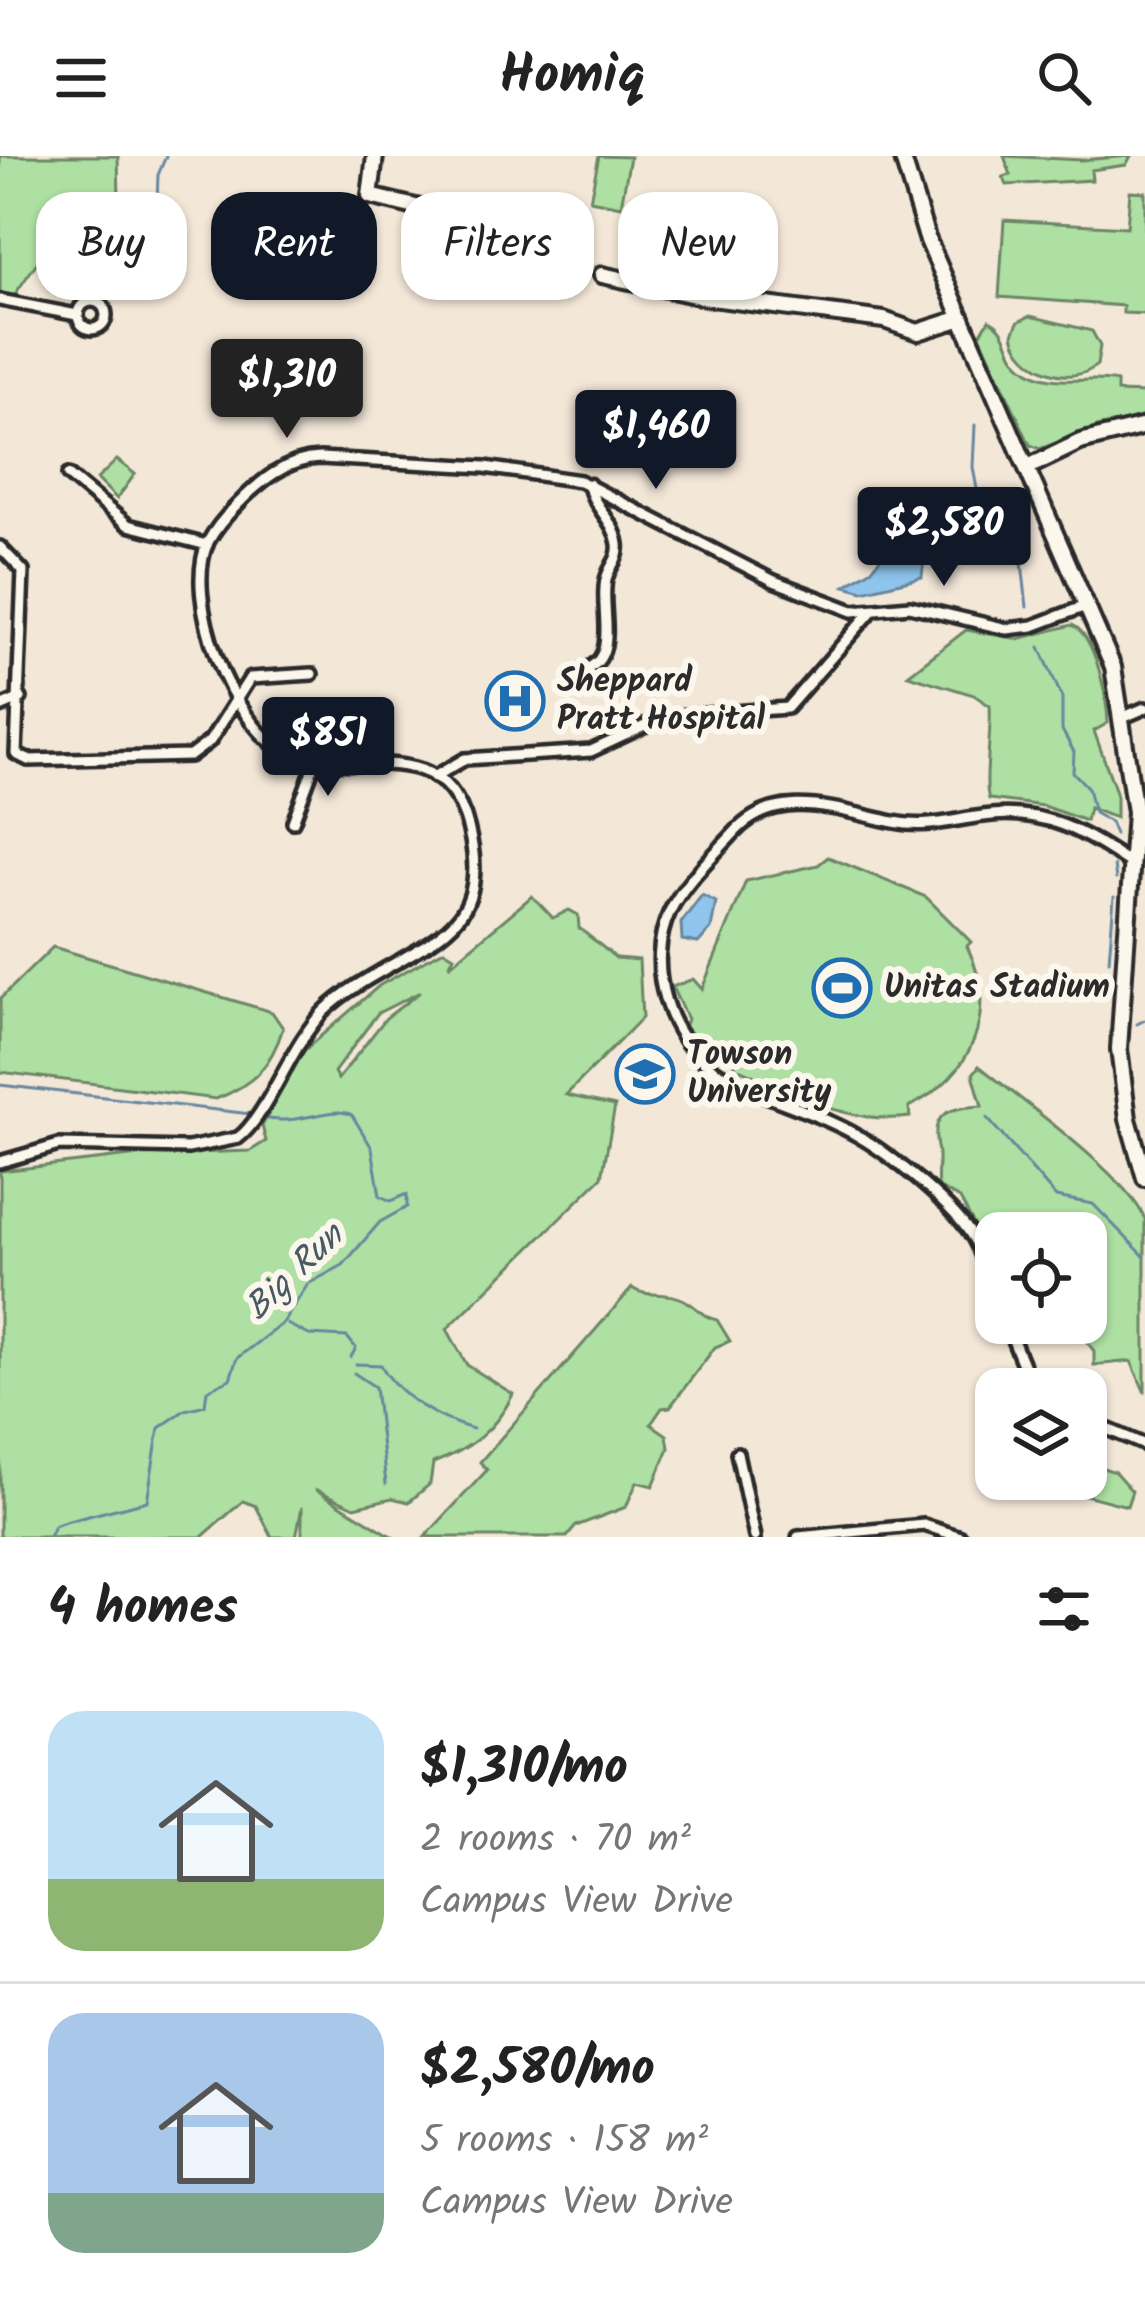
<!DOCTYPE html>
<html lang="en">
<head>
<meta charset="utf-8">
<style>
	:root { --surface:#fff; --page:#f6f6f6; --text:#222; --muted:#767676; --line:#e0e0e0; --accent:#111827 }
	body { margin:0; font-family:Kalam,sans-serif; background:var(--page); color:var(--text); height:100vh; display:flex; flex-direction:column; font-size:45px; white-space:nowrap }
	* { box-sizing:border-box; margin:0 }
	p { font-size:39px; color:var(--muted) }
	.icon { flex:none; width:66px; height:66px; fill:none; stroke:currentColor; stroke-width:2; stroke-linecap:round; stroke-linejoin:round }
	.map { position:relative; height:1381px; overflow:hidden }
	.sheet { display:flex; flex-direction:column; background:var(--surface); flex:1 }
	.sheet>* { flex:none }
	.top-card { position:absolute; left:36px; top:36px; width:1074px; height:108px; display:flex; gap:24px }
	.fabs { position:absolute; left:975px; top:1056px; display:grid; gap:24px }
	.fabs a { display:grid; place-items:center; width:132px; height:132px; border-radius:24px; background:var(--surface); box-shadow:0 3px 9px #0004; font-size:60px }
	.price { position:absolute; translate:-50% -102px; padding:0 27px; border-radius:12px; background:var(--accent); color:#fff; font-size:39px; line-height:78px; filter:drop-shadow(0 3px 6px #0008) }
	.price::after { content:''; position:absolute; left:50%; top:72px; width:36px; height:27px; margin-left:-18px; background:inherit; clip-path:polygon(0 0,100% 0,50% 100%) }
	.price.on { background:#222; color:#fff }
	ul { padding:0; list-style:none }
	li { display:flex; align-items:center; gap:36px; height:300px; padding:0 48px }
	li+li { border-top:3px solid var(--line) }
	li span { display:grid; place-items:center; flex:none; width:336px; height:240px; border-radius:36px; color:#555 }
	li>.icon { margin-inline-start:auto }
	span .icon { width:144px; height:144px; fill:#fffc; stroke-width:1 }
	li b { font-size:51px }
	h2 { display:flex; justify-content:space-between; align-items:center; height:144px; padding:0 48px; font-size:51px }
	.pill { padding:0 42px; border-radius:36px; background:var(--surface); box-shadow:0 3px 9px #0004; font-size:42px; line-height:108px }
	.pill.on { background:var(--accent); color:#fff }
	header { display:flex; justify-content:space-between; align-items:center; height:156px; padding:0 48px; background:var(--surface); font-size:54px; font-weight:600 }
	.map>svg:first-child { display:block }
</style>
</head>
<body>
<header><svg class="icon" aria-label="menu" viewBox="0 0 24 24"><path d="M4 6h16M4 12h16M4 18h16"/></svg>Homiq<svg class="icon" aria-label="search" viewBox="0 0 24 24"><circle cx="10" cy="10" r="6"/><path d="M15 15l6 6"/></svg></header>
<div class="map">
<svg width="1145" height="1381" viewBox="0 0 1145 1381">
	<rect width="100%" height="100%" fill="#f3e7d8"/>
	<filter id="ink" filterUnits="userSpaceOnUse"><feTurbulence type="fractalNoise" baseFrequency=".00833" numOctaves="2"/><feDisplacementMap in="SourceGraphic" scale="24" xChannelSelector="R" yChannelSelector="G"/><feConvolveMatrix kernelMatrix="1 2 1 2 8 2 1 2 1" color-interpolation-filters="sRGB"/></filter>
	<g filter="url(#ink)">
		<g fill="#ade0a2" stroke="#6c8666" stroke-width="3" fill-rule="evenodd">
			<polygon points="0,0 118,0 120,89 38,105 13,141 0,137"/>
			<polygon points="599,0 630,1 621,50 590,44"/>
			<polygon points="1004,0 1082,4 1131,0 1126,9 1091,14 1092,24 1007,29 1003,21 1011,19"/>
			<polygon points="1130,35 1145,36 1145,158 1123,157 1123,150 999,141 1004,64 1127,71"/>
			<path d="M1030,160L1092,175L1100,190L1097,209C1070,233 1019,212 1013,178L1018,166Z"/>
			<path d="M989,164C1010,173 1005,196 1022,210C1050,234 1086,219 1117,226V236L1145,237V262L1100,270L1040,293L1030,289L980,179Z"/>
			<polygon points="117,304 135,318 117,343 97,323"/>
			<path d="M1072,469C1096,479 1107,542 1108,567L1094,575L1116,636V662L1089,652L1086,665L1043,650L989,643C983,628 992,575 990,550L974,539L908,519L966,474L1018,483Z"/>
			<path d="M828,701L926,741L971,786L967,790C999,856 973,919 909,951L910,961C843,969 793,936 734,911L739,900L732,898L733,892L726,889L721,903L684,871L687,863L672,831L693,823L702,833L746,725L818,709Z"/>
			<path d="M532,740L553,762L569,754L578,759L579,772L616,802L639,804L642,862L566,939L615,950L602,1021L447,1173L467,1209L513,1238C496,1274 469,1294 433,1307L430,1328L409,1346L392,1342L355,1351L315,1333L393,1381H302V1351L296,1381H272L256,1350L243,1345L202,1381H0V1015L139,999L250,995L266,985L262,970L301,897L380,829L444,794L454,800L449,810ZM420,836L386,862L338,923L334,916L378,857Z"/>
			<path d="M53,791L272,856L283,872C271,910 253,929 216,943L0,916V843Z"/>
			<path d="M979,910C1020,943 1127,1020 1145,1063V1237L1131,1205L1094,1209V1195L1078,1174L1086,1167V1077H996V1109L960,1043L938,1031C936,1018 940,1004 937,991C930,955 950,952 982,950L973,918Z"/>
			<path d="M632,1132C645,1142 665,1135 682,1143C696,1149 703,1162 717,1164L730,1185L715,1191L670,1251L662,1252L651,1268L667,1279L669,1292L653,1330L637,1326L626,1351L576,1370L567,1381H425L487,1314L480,1306Z"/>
			<polygon points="1086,1306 1115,1316 1132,1335 1127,1350 1040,1327 1086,1323"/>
		</g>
		<g fill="#8fc4ed" stroke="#67879f" stroke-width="3">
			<polygon points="891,388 924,404 922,421 863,435 845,430 872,413"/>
			<polygon points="702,739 716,746 711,773 698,787 682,784 681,767"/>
		</g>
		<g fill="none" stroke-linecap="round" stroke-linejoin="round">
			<g stroke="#67879f" stroke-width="3">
				<polyline points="157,47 158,19 166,0"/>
				<polyline points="975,269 973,311 983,367 1021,398 1027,451"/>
				<polyline points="1040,491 1062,542 1062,574 1074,596 1073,616 1088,632 1094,657 1110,666 1115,678"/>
				<polyline points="1114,710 1116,723"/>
				<polyline points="1109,805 1114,741"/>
				<polyline points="1137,868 1145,864"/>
				<polyline points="0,929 251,958"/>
				<polyline points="987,962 1056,1041 1093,1048 1145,1101"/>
				<polyline points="287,1168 309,1179 347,1181 356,1192 351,1201"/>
				<path d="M356,1208L381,1209C399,1241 437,1263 473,1273"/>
				<polyline points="354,1217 375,1231 386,1328"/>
				<path d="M49,1381L54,1370L65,1366L147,1345L159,1272L185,1254L205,1249L207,1234L230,1223L237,1202L283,1167L308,1128L343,1109L380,1066L407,1051V1038L391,1045L380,1040L372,992L352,959C331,948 298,972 260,961"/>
			</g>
			<polyline stroke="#cbc1b5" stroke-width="14" stroke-dasharray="14 7" stroke-linecap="butt" points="567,106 602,119"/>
			<g stroke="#2b2b2b" stroke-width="18">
				<g id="street">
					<polyline points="0,144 77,159"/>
					<circle cx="92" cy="159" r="14"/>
					<polyline points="68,319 128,369 207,389"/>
					<polyline points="0,391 23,415 16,598 28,604 190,600 210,585 250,522 312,518"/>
					<path d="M577,515C623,509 599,454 606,424C609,410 620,403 618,388C615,365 591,349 589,328"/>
					<polyline points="0,551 21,542"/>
					<polyline points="1124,561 1145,552"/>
					<polyline points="434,621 465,603 591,595 664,561 787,552 870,457"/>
					<polyline points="293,666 316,604"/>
					<path d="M0,1006L59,989L188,992L238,982C267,961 291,888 324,855C363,817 432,795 458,762C476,740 476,710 471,684C450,567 350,629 285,596C232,569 182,442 208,386C215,373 226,360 236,350C259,326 286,303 320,302L485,311L580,325L774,425L853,455L910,450L1007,473L1033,470L1088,449"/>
					<path d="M996,1141C988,1119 982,1093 968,1074C947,1045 890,998 858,980C814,954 761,943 718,916C668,886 644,809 670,755C685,726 711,702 733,678C776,629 839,655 894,666C926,673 951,664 983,660C1044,651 1085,677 1133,709"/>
					<polyline points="1006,1167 1033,1233"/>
					<polyline points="1086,1264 1145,1289"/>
					<polyline points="737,1297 755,1381"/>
					<polyline points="798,1381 924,1369 961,1381"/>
				</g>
			</g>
			<g stroke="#2b2b2b" stroke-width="22">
				<g id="secondary">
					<polyline points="375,0 370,40 515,75 567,106"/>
					<polyline points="902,0 927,82 1113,511 1135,656 1119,893 1128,963 1145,1022"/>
					<polyline points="602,119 704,141 884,164 918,176 962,162"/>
					<polyline points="1028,311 1080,286 1145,270"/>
				</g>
			</g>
			<use href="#street" stroke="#fbf7ec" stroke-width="9"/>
			<use href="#secondary" stroke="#fbf7ec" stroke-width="14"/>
		</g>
	</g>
	<defs>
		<g id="hospital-ring" transform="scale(3)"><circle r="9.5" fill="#fbf7ec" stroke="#1f6fb2" stroke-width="1.5"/><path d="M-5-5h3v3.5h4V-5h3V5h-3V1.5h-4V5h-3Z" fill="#1f6fb2"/></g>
		<g id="stadium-ring" transform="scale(3)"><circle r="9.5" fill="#fbf7ec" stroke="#1f6fb2" stroke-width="1.5"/><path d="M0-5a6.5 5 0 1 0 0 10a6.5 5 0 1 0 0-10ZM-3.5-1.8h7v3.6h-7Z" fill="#1f6fb2"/></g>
		<g id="university-ring" transform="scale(3)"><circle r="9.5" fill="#fbf7ec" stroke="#1f6fb2" stroke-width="1.5"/><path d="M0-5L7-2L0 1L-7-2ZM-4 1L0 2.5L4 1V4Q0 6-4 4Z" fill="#1f6fb2"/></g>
	</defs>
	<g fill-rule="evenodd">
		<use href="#hospital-ring" x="515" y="545"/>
		<use href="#stadium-ring" x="842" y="832"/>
		<use href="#university-ring" x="645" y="918"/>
	</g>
	<g text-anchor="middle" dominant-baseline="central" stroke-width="12" stroke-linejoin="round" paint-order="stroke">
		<g font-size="33" font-weight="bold" fill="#2b2b2b" stroke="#fbf7ec" text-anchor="start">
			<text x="557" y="526">Sheppard<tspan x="557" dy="38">Pratt Hospital</tspan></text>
			<text x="884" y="832">Unitas Stadium</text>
			<text x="687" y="899">Towson<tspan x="687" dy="38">University</tspan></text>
		</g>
		<g font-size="36" font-style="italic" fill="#495965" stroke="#fbf7ec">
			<text transform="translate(295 1117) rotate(-44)">Big Run</text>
		</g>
	</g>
</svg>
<div class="fabs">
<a><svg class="icon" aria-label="locate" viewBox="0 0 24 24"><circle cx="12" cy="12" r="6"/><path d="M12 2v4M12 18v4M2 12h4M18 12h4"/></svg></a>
<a><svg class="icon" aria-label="layers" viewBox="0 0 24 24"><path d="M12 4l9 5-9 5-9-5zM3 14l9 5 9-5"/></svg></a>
</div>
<b class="price on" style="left:287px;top:285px">$1,310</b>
<b class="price" style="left:656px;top:336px">$1,460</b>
<b class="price" style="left:944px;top:433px">$2,580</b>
<b class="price" style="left:328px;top:643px">$851</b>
<div class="top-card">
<a class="pill">Buy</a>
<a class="pill on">Rent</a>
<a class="pill">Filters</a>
<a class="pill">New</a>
</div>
</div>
<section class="sheet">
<h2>4 homes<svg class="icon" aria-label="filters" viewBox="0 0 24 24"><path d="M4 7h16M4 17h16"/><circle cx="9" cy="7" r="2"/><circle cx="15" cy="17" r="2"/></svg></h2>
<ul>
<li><span style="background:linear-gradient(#bfe0f5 70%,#8fb573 0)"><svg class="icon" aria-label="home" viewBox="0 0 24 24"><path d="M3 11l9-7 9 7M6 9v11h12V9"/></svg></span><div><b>$1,310/mo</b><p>2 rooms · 70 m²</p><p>Campus View Drive</p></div></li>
<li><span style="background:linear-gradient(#a9c7e8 75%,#7fa58c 0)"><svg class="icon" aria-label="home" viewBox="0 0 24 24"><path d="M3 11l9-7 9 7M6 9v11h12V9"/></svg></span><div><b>$2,580/mo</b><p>5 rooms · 158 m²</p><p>Campus View Drive</p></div></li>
</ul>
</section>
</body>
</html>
